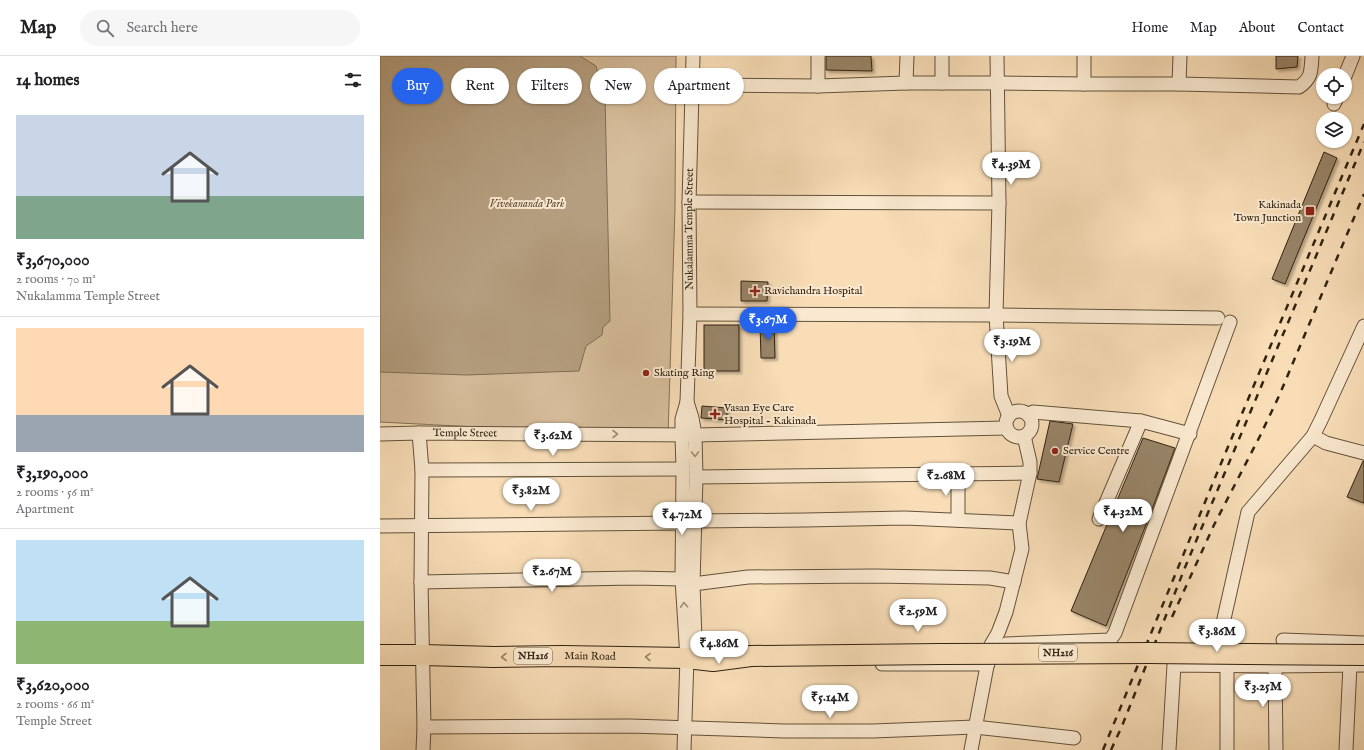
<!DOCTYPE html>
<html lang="en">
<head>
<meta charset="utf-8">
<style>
	:root { --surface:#fff; --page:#f6f6f6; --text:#202124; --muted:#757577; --line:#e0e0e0; --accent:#2563eb }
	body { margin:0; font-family:"IM FELL English",serif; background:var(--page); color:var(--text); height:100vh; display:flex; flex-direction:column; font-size:15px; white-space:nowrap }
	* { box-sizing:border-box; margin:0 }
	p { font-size:13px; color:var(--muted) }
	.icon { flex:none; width:22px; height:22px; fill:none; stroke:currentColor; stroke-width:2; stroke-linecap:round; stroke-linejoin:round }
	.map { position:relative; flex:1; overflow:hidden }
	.drawer { display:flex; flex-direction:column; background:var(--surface); width:380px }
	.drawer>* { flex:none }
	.hud { position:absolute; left:12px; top:12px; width:380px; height:36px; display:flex; gap:8px }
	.fabs { position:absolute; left:936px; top:12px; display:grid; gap:8px }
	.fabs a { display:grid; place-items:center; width:36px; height:36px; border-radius:50%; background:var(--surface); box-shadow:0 1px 3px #0004; font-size:20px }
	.price { position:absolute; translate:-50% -34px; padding:0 9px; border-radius:14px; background:#fff; color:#222; font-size:13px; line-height:26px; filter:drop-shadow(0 1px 2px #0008) }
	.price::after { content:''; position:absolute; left:50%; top:24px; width:12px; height:9px; margin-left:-6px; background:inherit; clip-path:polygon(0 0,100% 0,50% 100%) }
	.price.selected { background:var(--accent); color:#fff }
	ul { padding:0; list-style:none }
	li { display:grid; align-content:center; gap:8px; height:212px; padding:0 16px }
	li+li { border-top:1px solid var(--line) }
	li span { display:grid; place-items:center; height:124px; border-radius:0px; color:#555 }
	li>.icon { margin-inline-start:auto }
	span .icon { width:72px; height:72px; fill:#fffc; stroke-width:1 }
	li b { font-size:17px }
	h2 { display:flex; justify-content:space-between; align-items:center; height:48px; padding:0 16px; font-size:17px }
	.tag { padding:0 14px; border-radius:18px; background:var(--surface); box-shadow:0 1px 3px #0004; font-size:14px; line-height:36px }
	.tag.selected { background:var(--accent); color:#fff }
	header { display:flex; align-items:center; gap:24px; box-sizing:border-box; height:56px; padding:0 20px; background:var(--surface); border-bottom:1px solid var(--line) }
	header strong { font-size:19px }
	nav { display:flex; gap:22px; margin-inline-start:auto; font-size:14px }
	.search { width:280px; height:36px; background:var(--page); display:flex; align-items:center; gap:10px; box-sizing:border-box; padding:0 14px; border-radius:22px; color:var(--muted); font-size:15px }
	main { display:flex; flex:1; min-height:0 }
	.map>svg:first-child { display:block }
</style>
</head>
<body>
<header>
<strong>Map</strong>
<div class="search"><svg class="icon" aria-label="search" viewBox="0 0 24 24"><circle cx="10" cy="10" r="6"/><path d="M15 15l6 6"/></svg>Search here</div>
<nav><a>Home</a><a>Map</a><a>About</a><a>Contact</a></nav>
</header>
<main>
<section class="drawer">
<h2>14 homes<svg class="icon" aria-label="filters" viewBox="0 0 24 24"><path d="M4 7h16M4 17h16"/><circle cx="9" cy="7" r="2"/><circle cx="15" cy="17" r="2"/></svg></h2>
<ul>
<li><span style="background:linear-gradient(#c9d6e8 65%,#7fa58c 0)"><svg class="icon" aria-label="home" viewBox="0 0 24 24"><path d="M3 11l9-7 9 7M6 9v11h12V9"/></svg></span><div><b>₹3,670,000</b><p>2 rooms · 70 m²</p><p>Nukalamma Temple Street</p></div></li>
<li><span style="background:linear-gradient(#ffd9b3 70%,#9aa5b1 0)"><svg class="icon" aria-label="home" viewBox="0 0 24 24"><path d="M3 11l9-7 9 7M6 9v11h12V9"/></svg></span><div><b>₹3,190,000</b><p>2 rooms · 56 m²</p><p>Apartment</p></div></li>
<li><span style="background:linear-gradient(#bfe0f5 65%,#8fb573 0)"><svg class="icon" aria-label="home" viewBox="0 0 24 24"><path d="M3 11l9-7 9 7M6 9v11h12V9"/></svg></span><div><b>₹3,620,000</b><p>2 rooms · 66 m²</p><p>Temple Street</p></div></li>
</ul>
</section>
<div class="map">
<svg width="984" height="694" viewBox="0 0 984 694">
	<defs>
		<filter id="shadow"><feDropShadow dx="2.5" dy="2.5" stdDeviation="1" flood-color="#0004"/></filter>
	</defs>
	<rect width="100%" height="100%" fill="#f8ddb7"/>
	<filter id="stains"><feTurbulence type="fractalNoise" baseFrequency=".005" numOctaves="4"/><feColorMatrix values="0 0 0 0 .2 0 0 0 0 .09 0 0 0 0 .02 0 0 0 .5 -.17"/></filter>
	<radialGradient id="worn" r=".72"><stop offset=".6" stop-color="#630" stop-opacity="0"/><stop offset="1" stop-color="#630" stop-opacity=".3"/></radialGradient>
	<polygon fill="#d6bd9b" stroke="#847056" points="0,0 296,0 295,152 288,381 0,366"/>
	<polygon fill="#b49e7f" stroke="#806d53" points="0,0 200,0 216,10 225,41 230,265 223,271 222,279 206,290 199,315 87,319 0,316"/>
	<g fill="#988467" stroke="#312311" filter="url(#shadow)">
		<polygon points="446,0 491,0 492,15 446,14"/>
		<polygon points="896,0 918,0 917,11 896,13"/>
		<polygon points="944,96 957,102 905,228 892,223"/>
		<polygon points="361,225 388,226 387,245 361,245"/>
		<polygon points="394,268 395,302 381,302 380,269"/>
		<rect x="324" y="269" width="35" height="46"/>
		<polygon points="322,350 347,352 347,364 321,362"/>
		<polygon points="670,365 693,368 679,426 657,423"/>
		<polygon points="763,382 795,392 771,456 726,570 691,555"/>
		<polygon points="983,405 984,405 984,447 967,441"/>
	</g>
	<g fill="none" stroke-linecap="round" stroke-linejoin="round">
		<g stroke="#63523a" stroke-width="15">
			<g id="minor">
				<polyline points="438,0 438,30"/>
				<polyline points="617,0 619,147 616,259 621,340 629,360"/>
				<polyline points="704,0 704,28"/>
				<polyline points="965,20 973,0"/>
				<polyline points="526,27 527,0"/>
				<polyline points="562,27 562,0"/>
				<polyline points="799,28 800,0"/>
				<path d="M312,29L438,30L526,27H617L704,28H799L919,31C932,22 931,15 932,0"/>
				<polyline points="954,48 957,41"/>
				<polyline points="309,146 619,147"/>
				<polyline points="310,258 616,259 838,262"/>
				<path d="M307,346L312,362L315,379L316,421L313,528L315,584C321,597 328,595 340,597"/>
				<circle cx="639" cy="368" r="13"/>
				<polyline points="648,359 653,356 761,365 810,378"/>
				<polyline points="39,377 42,414 41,526 44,671 43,694"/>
				<path id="s1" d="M0,378L39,377L315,379L626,372"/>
				<polyline points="933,380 946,387 984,397"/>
				<polyline points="42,414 303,413"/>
				<polyline points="578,417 578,464"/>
				<polyline points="316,421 650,417"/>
				<polyline points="719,463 761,365"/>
				<polyline points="315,465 425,464 525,462 639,467"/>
				<polyline points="0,470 303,467"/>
				<polyline points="41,526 255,522 302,523"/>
				<polyline points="313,528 368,521 494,520 610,522 634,526"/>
				<polyline points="903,584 984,587"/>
				<polyline points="626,588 730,584 735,577 850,266"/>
				<polyline points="502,608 608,608"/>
				<polyline points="895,610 896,694"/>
				<polyline points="44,671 250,670 404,675 493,675 595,671 694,682"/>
				<path id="s2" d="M304,694L307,602L302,523L303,413L302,379V363L307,346L310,258L309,146L313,0"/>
				<polyline points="591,694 611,589 618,577 626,556 642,493 639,467 650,417 650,406 644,380"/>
				<polyline points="789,694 794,609 895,610 984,609"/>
				<polyline points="847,694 847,609 839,585 868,456 933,380 941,364 984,270"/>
				<polyline points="966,694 970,609"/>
			</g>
		</g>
		<g stroke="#312311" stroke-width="22">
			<g id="highway">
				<path id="s3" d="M0,599H43L114,601L182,600L307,602L333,605L371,600"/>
			</g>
		</g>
		<use href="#minor" stroke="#fae9d0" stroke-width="13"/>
		<use href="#highway" stroke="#f8ddb7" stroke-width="20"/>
		<g stroke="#312311" stroke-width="2.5" stroke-dasharray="7 7" stroke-linecap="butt">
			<polyline points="792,561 834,469 880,380 899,340 984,138"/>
			<polyline points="723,694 837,417 984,68"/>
			<polyline points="731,694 742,670 806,509 984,86"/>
		</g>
		<g stroke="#312311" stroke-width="22" stroke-linecap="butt">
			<polyline id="highway-bridge" points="371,600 560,598 769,597 984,599"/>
		</g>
		<use href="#highway-bridge" stroke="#f8ddb7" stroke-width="20"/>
	</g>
	<defs><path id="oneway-chevron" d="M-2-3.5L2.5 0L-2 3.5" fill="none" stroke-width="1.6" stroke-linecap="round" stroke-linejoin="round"/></defs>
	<g stroke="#a0907a">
		<use href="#oneway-chevron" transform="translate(235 378)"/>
		<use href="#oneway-chevron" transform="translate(315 398) rotate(89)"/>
		<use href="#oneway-chevron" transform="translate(304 549) rotate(-93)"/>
	</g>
	<g stroke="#948064">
		<use href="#oneway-chevron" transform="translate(124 601) rotate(179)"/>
		<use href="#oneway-chevron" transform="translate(268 601) rotate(-179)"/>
	</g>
	<g fill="#8f2418" stroke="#fae9d0" stroke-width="1.5">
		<rect x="925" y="150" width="10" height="10" rx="2"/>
		<path d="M373 229h4v4h4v4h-4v4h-4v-4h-4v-4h4z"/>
		<circle cx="266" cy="317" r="4"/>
		<path d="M333 352h4v4h4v4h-4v4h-4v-4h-4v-4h4z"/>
		<circle cx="675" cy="395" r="4"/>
	</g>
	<g text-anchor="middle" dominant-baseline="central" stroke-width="4" stroke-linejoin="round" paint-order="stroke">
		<g fill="#fae9d0" stroke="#6d5e4a" stroke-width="1">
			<rect x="659" y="589" width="38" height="16" rx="3"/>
			<rect x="134" y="592" width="38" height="16" rx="3"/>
		</g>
		<g font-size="10" font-weight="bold" fill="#312311">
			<text x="678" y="597">NH216</text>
			<text x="153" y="600">NH216</text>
		</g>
		<g font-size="11" font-style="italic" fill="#5a4a34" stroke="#fae9d0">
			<text x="147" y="148">Vivekananda Park</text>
		</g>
		<g font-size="11" fill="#312311" stroke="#fae9d0" text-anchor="start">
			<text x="921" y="149" text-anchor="end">Kakinada<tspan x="921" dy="13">Town Junction</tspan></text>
			<text x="384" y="235">Ravichandra Hospital</text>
			<text x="274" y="317">Skating Ring</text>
			<text x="344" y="352">Vasan Eye Care<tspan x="344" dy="13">Hospital - Kakinada</tspan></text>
			<text x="683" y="395">Service Centre</text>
		</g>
		<g font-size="11" fill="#312311" stroke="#fae9d0">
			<text stroke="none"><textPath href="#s2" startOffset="522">Nukalamma Temple Street</textPath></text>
			<text stroke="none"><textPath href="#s1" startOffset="85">Temple Street</textPath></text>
			<text stroke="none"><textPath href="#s3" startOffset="210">Main Road</textPath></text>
		</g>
	</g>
	<rect width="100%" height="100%" filter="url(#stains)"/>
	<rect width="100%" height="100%" fill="url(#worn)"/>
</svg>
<div class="fabs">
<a><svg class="icon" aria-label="locate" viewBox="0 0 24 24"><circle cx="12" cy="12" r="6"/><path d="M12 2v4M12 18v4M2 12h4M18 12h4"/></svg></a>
<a><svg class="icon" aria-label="layers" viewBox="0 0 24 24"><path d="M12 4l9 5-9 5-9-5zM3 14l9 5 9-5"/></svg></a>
</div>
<b class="price" style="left:631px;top:130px">₹4.39M</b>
<b class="price selected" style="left:388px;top:285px">₹3.67M</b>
<b class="price" style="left:632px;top:307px">₹3.19M</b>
<b class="price" style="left:173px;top:401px">₹3.62M</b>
<b class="price" style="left:566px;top:441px">₹2.68M</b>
<b class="price" style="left:151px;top:456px">₹3.82M</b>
<b class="price" style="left:743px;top:477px">₹4.32M</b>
<b class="price" style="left:302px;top:480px">₹4.72M</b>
<b class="price" style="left:172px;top:537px">₹2.67M</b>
<b class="price" style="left:538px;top:577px">₹2.59M</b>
<b class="price" style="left:837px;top:597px">₹3.86M</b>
<b class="price" style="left:339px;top:609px">₹4.86M</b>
<b class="price" style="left:883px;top:652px">₹3.25M</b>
<b class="price" style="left:450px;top:663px">₹5.14M</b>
<div class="hud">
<a class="tag selected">Buy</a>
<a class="tag">Rent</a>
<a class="tag">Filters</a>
<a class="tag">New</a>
<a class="tag">Apartment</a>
</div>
</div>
</main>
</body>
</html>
